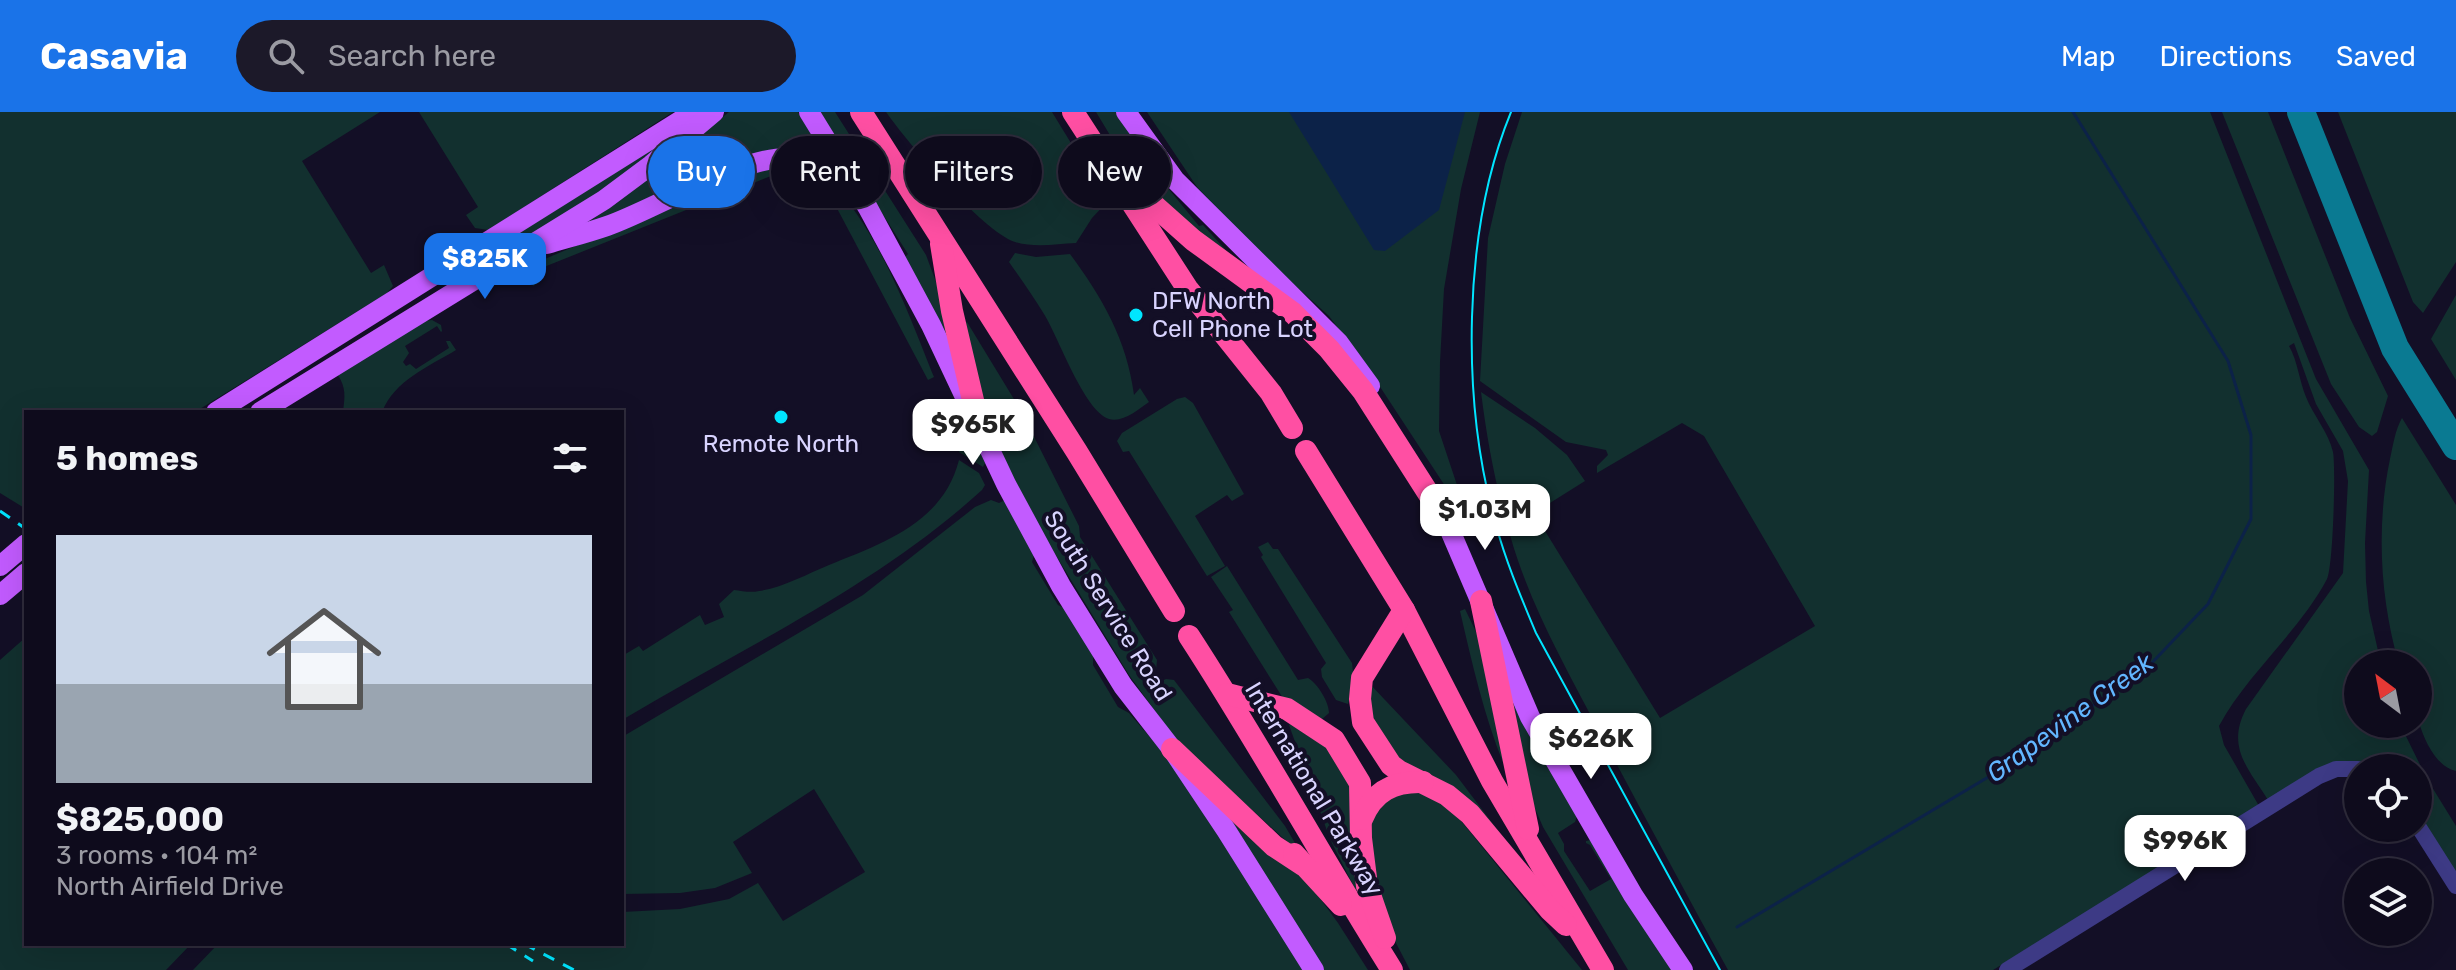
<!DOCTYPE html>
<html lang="en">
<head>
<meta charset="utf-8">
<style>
	:root { --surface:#0e0b1c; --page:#1c1929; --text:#f1f3f6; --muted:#9b9ba3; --line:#2e2b3b; --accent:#1a73e8 }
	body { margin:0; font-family:Rubik,sans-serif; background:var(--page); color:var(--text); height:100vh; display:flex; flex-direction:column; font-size:30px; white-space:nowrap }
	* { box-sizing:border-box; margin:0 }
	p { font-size:26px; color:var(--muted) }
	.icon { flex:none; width:44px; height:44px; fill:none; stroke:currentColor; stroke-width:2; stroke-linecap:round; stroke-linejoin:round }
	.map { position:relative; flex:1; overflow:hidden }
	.panel { position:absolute; left:24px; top:298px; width:600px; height:536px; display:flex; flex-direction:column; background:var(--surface); border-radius:0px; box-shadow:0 8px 32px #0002,0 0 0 2px var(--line) }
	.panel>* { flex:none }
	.top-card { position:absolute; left:648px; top:24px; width:760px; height:72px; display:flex; gap:16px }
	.needle { width:52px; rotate:328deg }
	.controls { position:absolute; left:2344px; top:538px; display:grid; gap:16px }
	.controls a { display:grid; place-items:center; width:88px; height:88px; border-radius:50%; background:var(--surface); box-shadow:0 8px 32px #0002,0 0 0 2px var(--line); font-size:40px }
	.price { position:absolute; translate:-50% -68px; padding:0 18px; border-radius:16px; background:#fff; color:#222; font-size:26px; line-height:52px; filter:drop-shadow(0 2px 4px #0008) }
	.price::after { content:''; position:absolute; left:50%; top:48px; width:24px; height:18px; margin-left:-12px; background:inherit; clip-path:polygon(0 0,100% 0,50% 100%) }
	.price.selected { background:var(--accent); color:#fff }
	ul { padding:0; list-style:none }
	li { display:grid; align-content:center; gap:16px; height:424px; padding:0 32px }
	li span { display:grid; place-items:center; height:248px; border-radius:0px; color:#555 }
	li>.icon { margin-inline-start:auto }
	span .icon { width:144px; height:144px; fill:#fffc; stroke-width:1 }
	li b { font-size:34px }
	h2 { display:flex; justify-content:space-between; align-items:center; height:96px; padding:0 32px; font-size:34px }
	.pill { padding:0 28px; border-radius:36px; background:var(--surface); box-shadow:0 8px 32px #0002,0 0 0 2px var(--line); font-size:28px; line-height:72px }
	.pill.selected { background:var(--accent); color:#fff }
	header { display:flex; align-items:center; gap:48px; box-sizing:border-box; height:112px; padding:0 40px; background:var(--accent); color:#fff }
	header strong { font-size:38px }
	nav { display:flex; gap:44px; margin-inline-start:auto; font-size:28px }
	.search { width:560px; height:72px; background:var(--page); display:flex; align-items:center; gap:20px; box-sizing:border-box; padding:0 28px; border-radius:44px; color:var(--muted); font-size:30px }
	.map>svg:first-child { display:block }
</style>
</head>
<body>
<header>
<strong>Casavia</strong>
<div class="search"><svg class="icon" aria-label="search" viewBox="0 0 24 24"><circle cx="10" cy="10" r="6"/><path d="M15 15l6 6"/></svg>Search here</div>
<nav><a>Map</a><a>Directions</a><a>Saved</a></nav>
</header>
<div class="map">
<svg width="2456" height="858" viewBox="0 0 2456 858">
	<rect width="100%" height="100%" fill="#130f26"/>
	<g fill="#12302f">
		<polygon points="0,0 380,0 302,49 371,161 384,153 393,174 387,181 195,300 26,300 26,397 0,381"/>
		<polygon points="419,0 673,0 488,118 475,116 466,103 478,95"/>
		<polygon points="729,0 798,0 832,53 805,42 592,114 590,109 617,91"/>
		<polygon points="818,0 835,0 926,143 950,208 963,269 903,147 908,142"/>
		<path d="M886,0H1052L1107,90L1092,106L1076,131C1056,132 1035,136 1015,130C981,118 908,31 886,0Z"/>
		<polygon points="1096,0 1116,0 1164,76 1167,75 1199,114 1203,113 1242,156 1139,71"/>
		<polygon points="1147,0 1480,0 1461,77 1444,177 1440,250 1439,319 1470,412 1369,258 1329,204 1270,151 1197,75"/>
		<path d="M1522,0H2210L2316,267L2369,358L2365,431L2366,470L2369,499L2381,552H2358V612H2400L2427,667L2456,714V763L2418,701V656H2374L2356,651L2268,688C2248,656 2226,635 2246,597L2343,461L2348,369L2343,339L2316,292L2294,231L2289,234C2298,250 2299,268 2306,285C2313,303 2329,321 2333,340C2336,355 2333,455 2327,467C2299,520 2246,563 2219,614L2224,633L2259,694L1993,858H1728C1684,778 1641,698 1598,617C1565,554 1529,491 1510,423C1496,376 1487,328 1481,280L1535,316L1567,343L1585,369L1534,401L1660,606L1815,514L1704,324L1682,311L1597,361V354L1608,343L1606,338L1566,330L1480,269L1488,126L1505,52Z"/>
		<polygon points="2222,0 2268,0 2350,206 2388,284 2377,320 2372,324 2359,315 2331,272"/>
		<polygon points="2338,0 2456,0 2456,150 2423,201 2413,190"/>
		<polygon points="674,20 630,62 510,137 504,129"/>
		<path d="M771,51C783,53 802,52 813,58C871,93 909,204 934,265L928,268L831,85C814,66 795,61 771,64L544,155L540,161V170L533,174C529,164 531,155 540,149Z"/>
		<polygon points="490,136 496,140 498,144 448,177 457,161"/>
		<path d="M1015,141L1036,145L1070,142C1102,185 1127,228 1134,283L1140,276L1149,290C1139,297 1123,311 1109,307C1084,299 1058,224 1044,202C1033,184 1021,167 1009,150Z"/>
		<polygon points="2456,183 2456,268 2431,227"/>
		<path d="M432,208L441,213L442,219L441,220L437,214L405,234L409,241L403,250L406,254L410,252L416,257L449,236L446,229H450L456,238C428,255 395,268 382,300L343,299C345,284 346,276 338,263L425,209Z"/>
		<polygon points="967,210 1020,297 1079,414 1080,425 1157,548 1156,559 1144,563 1151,574 1166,567 1174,568 1285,714 1302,743 1192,644 1169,618 1129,563 1049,432 1008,355 985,300 962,212"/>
		<polygon points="1185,285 1193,291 1244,382 1232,389 1227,383 1195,404 1225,454 1207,464 1129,339 1123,340 1117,329 1122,321 1177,287"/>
		<polygon points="960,296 985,351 983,355 959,340 956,297"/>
		<path d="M2402,306L2456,393V659C2437,655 2424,629 2419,610C2414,593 2418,570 2418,552H2399C2380,487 2376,414 2390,347C2393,334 2395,318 2402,306Z"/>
		<path d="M959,348L979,361L985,373L982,378C877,474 744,535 622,608V544L639,534L643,539L700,503L705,513L724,505L719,492L734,478C742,479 751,481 759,479C782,476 807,462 829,453C883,431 943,411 959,348Z"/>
		<polygon points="991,388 999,391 1005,388 1034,443 1032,450 1058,493 1066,497 1093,543 1093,553 1118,595 1129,601 1175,654 1307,858 193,858 218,832 622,832 622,800 680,797 729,787 758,771 783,809 865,760 814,677 733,730 752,761 715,776 680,781 622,782 622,625 863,483 975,395"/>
		<polygon points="1268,430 1273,437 1278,437 1352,551 1354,569 1348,592 1336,588 1322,565 1321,557 1326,551 1261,445 1263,443 1258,435"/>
		<path d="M1227,454L1298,568L1308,566C1318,572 1329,590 1329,601L1321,608L1286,589L1281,583L1229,500L1233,498L1211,465Z"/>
		<path d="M1465,497L1478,524L1504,653C1484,604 1472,551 1460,499Z"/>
		<polygon points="26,525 26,832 191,832 166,858 0,858 0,548"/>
		<polygon points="1368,570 1456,663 1499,720 1398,653 1366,600"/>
		<polygon points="1511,585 1577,704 1575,710 1558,721 1564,732 1564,739 1590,779 1611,767 1590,733 1586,731 1586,729 1591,728 1674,858 1628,858 1543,715 1531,687"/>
		<polygon points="1295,607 1325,624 1358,677 1365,797 1330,727 1289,613"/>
		<polygon points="1412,675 1445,689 1582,858 1410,858 1382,804 1369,714 1378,691"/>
		<polygon points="1220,690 1311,774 1338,811 1368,858 1321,858"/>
	</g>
	<polygon fill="#0c2248" points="1289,0 1465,0 1439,98 1385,139 1374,138"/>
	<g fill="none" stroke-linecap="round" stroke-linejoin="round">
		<polyline stroke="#0c2248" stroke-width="3" points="1737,815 1990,664 2146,557 2208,492 2251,407 2251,323 2228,249 2073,0"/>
		<polyline stroke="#0a7a92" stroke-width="28" points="2301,0 2395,236 2456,334"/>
		<g stroke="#3d3a85" stroke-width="16">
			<polyline points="2418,714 2456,774"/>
			<polyline points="2007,858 2319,664 2336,657 2358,657"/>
		</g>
		<g stroke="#c25bff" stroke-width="20">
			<polyline points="809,0 868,96 902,159 931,213 1006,372 1061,474 1123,574 1172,637 1226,718 1314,858"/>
			<polyline points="1126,0 1175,68 1338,230 1370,274"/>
			<path d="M547,132C567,126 587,121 607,114C656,97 742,43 791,46C815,47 833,62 849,78"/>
			<polyline points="216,300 694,0"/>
			<polyline points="260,300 604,88 651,53 714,0"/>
			<polyline points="1440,395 1530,605 1633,783 1683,858"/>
			<polyline points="0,454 26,432"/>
			<polyline points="0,483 26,461"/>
		</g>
		<g stroke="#ff4fa3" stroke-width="22">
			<polyline points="861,0 1077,340 1174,499"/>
			<polyline points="1073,0 1187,176 1271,281 1292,316"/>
			<polyline points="1102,47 1193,128 1293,201 1329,237 1363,279 1446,409"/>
			<polyline points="941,132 952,199 980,318"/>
			<polyline points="1306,339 1404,498 1492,669 1603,858"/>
			<polyline points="1481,489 1528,717"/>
			<polyline points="1404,498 1362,566 1360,587 1363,610 1391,653 1399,659 1447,683 1470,702 1550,798 1566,813"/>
			<path d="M1189,524C1260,633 1323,748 1392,858"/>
			<polyline points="1227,582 1287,597 1334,628 1360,671 1361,726 1367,774 1385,826"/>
			<polyline points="1172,637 1274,734 1303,753"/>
			<path d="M1362,707C1373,679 1394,669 1423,670"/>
			<polyline points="1294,742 1341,793"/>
		</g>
		<path stroke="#00e5ff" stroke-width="2" d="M1511,0C1462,119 1461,290 1496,413C1506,450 1521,485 1536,521L1720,858"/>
		<g stroke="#00e5ff" stroke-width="3" stroke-dasharray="12 10" stroke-linecap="butt">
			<polyline points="0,399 26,417"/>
			<polyline points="506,832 533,849"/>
			<polyline points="524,832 574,858"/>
		</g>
	</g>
	<g fill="#00e5ff" stroke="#130f26" stroke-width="3">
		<circle cx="1136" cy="203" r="8"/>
		<circle cx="781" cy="305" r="8"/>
	</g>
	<g text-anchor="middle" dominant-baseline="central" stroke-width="8" stroke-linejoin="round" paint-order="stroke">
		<g font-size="24" fill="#d9d4ff" stroke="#130f26" text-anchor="start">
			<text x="1152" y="189">DFW North<tspan x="1152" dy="28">Cell Phone Lot</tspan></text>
			<text x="781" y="332" text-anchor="middle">Remote North</text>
		</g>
		<g font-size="24" fill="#d9d4ff" stroke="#130f26">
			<text transform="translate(1108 494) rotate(58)">South Service Road</text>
			<text transform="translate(1314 677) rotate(59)">International Parkway</text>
		</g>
		<g font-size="26" font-style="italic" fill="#62b6ff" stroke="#130f26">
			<text transform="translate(2070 606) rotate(-36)">Grapevine Creek</text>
		</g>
	</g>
</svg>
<div class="controls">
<a><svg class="needle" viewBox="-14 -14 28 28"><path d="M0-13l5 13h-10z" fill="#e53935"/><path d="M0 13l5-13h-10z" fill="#9b9ba3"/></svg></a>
<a><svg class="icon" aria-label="locate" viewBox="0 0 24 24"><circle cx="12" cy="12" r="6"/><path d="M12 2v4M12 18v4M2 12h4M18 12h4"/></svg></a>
<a><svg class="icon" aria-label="layers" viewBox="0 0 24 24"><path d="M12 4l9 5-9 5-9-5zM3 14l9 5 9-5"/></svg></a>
</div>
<b class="price selected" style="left:485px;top:189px">$825K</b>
<b class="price" style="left:973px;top:355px">$965K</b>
<b class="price" style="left:1485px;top:440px">$1.03M</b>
<b class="price" style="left:1591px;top:669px">$626K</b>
<b class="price" style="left:2185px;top:771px">$996K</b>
<div class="top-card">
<a class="pill selected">Buy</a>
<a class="pill">Rent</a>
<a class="pill">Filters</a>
<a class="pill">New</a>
</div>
<section class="panel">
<h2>5 homes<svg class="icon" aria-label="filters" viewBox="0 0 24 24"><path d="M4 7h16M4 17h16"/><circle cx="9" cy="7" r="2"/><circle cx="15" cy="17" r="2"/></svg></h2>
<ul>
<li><span style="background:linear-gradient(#c9d6e8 60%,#9aa5b1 0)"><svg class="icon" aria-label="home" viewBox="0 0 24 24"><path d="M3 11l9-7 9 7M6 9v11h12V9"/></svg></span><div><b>$825,000</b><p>3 rooms · 104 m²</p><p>North Airfield Drive</p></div></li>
</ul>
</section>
</div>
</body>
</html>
